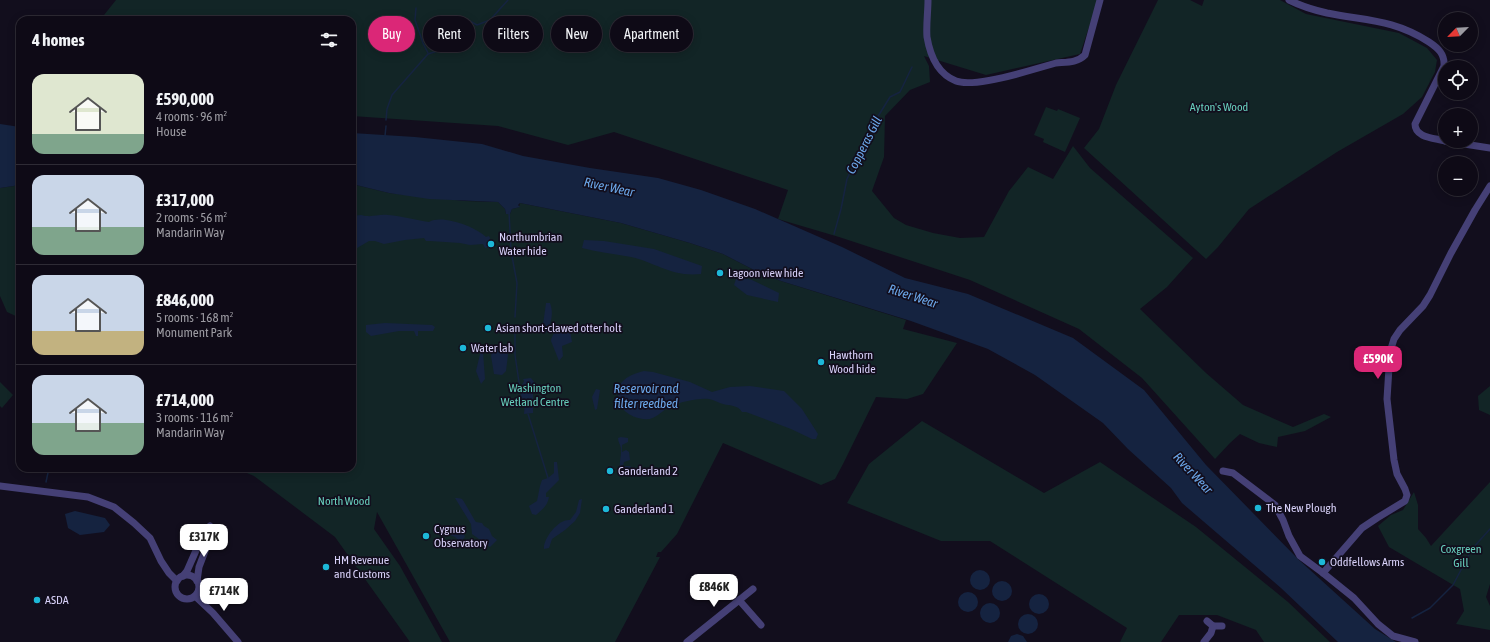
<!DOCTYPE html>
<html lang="en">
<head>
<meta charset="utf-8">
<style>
	:root { --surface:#0e0a16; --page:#1c1823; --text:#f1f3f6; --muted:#9b9aa1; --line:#2e2b35; --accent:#db2777 }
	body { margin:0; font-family:"Asap Condensed",sans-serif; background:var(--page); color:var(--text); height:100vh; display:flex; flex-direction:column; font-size:15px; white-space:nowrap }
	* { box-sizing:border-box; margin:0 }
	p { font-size:13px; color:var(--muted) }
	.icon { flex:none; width:22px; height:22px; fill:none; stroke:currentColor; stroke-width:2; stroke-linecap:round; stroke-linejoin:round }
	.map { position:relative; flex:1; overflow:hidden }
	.panel { position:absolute; left:16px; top:16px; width:340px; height:456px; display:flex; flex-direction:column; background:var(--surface); border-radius:12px; box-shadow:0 2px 10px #0003,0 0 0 1px var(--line) }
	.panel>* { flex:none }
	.guide { position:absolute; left:368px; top:16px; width:380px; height:36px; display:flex; gap:8px }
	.needle { width:26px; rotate:246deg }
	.fabs { position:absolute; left:1438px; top:12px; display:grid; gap:8px }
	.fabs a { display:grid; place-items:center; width:40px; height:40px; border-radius:50%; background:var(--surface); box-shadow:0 2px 10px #0003,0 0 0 1px var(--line); font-size:20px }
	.price { position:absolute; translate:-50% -34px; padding:0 9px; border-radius:8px; background:#fff; color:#222; font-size:13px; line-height:26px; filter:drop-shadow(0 1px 2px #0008) }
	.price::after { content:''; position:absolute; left:50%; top:24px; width:12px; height:9px; margin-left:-6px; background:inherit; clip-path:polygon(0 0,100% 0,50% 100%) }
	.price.active { background:var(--accent); color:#fff }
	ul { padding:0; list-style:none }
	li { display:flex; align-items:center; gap:12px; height:100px; padding:0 16px }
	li+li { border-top:1px solid var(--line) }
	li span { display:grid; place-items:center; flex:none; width:112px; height:80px; border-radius:12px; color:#555 }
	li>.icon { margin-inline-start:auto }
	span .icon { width:48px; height:48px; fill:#fffc; stroke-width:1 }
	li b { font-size:17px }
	h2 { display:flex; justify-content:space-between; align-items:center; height:48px; padding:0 16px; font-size:17px }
	.pill { padding:0 14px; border-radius:18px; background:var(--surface); box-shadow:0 2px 10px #0003,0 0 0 1px var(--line); font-size:14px; line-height:36px }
	.pill.active { background:var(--accent); color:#fff }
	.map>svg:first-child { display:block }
</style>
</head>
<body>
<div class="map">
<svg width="1490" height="642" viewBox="0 0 1490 642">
	<rect width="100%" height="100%" fill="#120e1d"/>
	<g fill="#122526">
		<polygon points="116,0 1098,0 1080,54 986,75 924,56 929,66 930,82 910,90 885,116 884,157 872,191 894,218 906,225 933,233 960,238 984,237 1009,191 1028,167 1053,179 1073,146 1090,168 1193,258 1167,287 1140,309 1206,373 1243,405 1293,427 1324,414 1331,417 1305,431 1278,437 1277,447 1259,443 1240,434 1230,443 1215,459 1142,378 1079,329 970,280 839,237 778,219 788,190 614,132 568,145 498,126 352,116 352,20 100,20"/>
		<polygon points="1158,0 1190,0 1202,6 1204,0 1280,0 1306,14 1399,33 1427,48 1437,60 1435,72 1422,97 1403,114 1337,152 1249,209 1218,247 1206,259 1084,148 1099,129 1116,85"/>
		<polygon points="1046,107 1057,111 1058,109 1080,118 1065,152 1043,142 1044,139 1034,135"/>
		<polygon points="352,184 389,193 465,201 498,202 505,209 506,214 510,214 512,209 519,207 520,203 621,223 690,243 723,254 754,270 781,281 906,320 903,329 957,343 923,394 907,399 876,397 843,464 835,479 821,485 723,443 677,534 661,552 658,552 656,557 660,557 615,642 450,642 377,512 374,529 400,566 442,642 410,642 335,537 254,476 235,468 352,468"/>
		<polygon points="20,185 20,318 7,312 0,296 0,188"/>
		<polygon points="0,382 13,395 2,408 0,406"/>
		<polygon points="1490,386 1490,415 1479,410 1478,396"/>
		<polygon points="922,421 1044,493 1100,462 1196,527 1288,602 1330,642 1264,642 1256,630 1217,615 1179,615 1161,642 1120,642 1127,628 990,541 941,541 847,503 869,464"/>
		<polygon points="1490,482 1490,584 1486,597 1490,606 1490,630 1456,624 1464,611 1460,589 1389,547 1378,526 1391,515 1403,510 1414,492 1418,505 1418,529 1426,538 1431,546"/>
	</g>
	<g fill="#152340">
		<polygon points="0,124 20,127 20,185 0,188"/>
		<polygon points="352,133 415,137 482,144 523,156 590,168 658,178 701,190 755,209 842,247 905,278 968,294 1073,338 1144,390 1206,465 1299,560 1375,629 1396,642 1338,642 1281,588 1182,503 1171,488 1128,449 1103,423 1035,375 988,349 911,321 781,281 754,270 723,254 690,243 621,223 520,203 518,205 520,207 512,209 510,214 506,214 505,209 498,202 429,199 389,193 352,184"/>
		<path d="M361,215C372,218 377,214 388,215C402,216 416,220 429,222C442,214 476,227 486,237L489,236L490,238L488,247L485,248L483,244L470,245L460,243L430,241H426L424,238L405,240L384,244L375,241H369L352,251V216Z"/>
		<path d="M584,240L604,241L654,249L702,266L701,274C671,277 657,263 631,257C615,254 598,252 582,248Z"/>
		<polygon points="737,276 752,280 779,293 778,302 747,295 734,285"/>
		<path d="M546,303H550C554,313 551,324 546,333L542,332Z"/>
		<polygon points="385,323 432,325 435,327 433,331 418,331 418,336 416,336 414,331 399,331 371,336 366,332 366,325"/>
		<path d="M561,327L570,330L572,342L562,346L563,356L559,361L551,341C551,337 556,329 561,327Z"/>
		<polygon points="494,346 499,347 500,350 506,350 508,355 506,371 502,375 494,374 491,356"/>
		<polygon points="481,350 483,352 485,379 481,384 476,371"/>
		<path d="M644,371L653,372L690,382L712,392L730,387L750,386L784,391L802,409L818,434L816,439H812L791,429L746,412H742C738,405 731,406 723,404C719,403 714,400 709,399C697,398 680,402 670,407C660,411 656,421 643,419C629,417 617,408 618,393C618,389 619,385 622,382C627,376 636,373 644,371Z"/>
		<polygon points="531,378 535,383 533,394 533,413 524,414 525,402 521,397 520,389 524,381 523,379"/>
		<polygon points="596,389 600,390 597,409 595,410 592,397"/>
		<path d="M621,437L628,438V442L622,445V452L626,450L629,452L630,460L624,462L623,466H630L633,469L632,474L629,476L622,474C617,466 622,457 621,448C620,444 618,442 618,438Z"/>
		<path d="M554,462H557L559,480L546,493V497H549C548,505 542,510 536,515L532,514L529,506L537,501L540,486L542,480L548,478L554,473Z"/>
		<path d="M455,498C458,498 460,498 462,499C464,501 473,518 476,522L482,523L484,526L489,529L492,536L497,540L490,547L472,534L471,524Z"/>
		<path d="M582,499L580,513L575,521L565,530L552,539L549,548L544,549C543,540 555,524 564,521C565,520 569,520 570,520L576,512L579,500Z"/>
		<polygon points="75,511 105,518 110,525 104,532 80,535 68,528 65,514"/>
		<polygon points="451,529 456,532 460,530 463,532 465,537 462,540 459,541 455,537 450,535"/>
		<circle cx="980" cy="580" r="10"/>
		<circle cx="1002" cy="591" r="10"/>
		<circle cx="968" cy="602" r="10"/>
		<circle cx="1039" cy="604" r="10"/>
		<circle cx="990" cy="613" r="10"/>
		<circle cx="1028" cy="624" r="10"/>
		<polygon points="1017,634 1023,636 1027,642 1008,642 1011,636"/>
	</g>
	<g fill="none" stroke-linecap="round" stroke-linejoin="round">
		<g stroke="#152340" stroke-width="1.5">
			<polyline points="416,8 415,20 423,43 428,53"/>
			<polyline points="386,120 387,109 392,95 428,54 453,46 454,36 468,20 477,25 490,20 508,0"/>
			<polyline points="385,136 386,126"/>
			<polyline points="509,212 511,251 517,283 515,317"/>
			<polyline points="834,234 841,209 847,179 872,126 890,97 900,92 912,67"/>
			<polyline points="513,325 515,334 515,355 520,389"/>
			<polyline points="528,414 548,478"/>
			<polyline points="46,482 49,468"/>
			<polyline points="1412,618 1430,608 1453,585 1472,549 1490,529"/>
		</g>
		<g stroke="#454076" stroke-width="7">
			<path d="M928,0C928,12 926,25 927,37C930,55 938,74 956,81C972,87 1018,74 1035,69C1042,67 1049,65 1056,63C1066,62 1077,63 1085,55L1100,0"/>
			<path d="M1289,0C1301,6 1314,10 1327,13C1366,21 1393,19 1429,42C1438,48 1445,54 1444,66L1415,124C1415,138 1435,138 1445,141"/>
			<polyline points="1445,141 1490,148"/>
			<polyline points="1223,471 1233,473 1275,505 1283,520 1289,536 1300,556 1323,573 1354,598 1378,624 1393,636 1415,642"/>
			<polyline points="0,486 88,497 114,507 134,523 150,538 161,561 169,573 177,581"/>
			<polyline points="1323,573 1362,528 1377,518 1405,501 1407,495 1405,489 1397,474 1394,460 1387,399 1390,352 1394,339 1400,330 1423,306 1430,295 1451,253 1475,210 1490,186"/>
			<circle cx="187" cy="587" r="12"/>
			<polyline points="183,576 187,571 205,530 210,526 212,533 199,567 197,581"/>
			<polyline points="195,596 213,613 238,642"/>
			<polyline points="739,600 761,625"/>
			<polyline points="1213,626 1222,626"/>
			<polyline points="687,642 753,589"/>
			<polyline points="1204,642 1211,633 1213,626 1207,621"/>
		</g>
	</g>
	<g fill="#1db8d8" stroke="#120e1d" stroke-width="1.5">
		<circle cx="491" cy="244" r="4"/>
		<circle cx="720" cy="273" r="4"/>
		<circle cx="488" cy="328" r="4"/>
		<circle cx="463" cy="348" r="4"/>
		<circle cx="821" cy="362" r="4"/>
		<circle cx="610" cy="471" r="4"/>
		<circle cx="1258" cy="508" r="4"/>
		<circle cx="606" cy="509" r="4"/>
		<circle cx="426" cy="536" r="4"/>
		<circle cx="1322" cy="562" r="4"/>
		<circle cx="326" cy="567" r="4"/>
		<circle cx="37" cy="600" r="4"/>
	</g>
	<g text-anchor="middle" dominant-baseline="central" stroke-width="3.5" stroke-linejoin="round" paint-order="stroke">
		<g font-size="12" fill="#67cebc" stroke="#120e1d">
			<text x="1219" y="107">Ayton's Wood</text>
			<text x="535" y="388">Washington<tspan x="535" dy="14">Wetland Centre</tspan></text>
			<text x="344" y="501">North Wood</text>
			<text x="1461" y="549">Coxgreen<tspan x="1461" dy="14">Gill</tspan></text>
		</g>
		<g font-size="12" fill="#d8d1f9" stroke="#120e1d" text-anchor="start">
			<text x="499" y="237">Northumbrian<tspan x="499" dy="14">Water hide</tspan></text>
			<text x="728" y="273">Lagoon view hide</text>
			<text x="496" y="328">Asian short-clawed otter holt</text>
			<text x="471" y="348">Water lab</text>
			<text x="829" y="355">Hawthorn<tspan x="829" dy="14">Wood hide</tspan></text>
			<text x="618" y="471">Ganderland 2</text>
			<text x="1266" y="508">The New Plough</text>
			<text x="614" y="509">Ganderland 1</text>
			<text x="434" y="529">Cygnus<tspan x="434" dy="14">Observatory</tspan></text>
			<text x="334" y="560">HM Revenue<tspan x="334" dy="14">and Customs</tspan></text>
			<text x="1330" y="562">Oddfellows Arms</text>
			<text x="45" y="600">ASDA</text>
		</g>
		<g font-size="13" font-style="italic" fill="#6ca8eb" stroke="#120e1d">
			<text transform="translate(864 145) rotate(-63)">Copperas Gill</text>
			<text transform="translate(609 187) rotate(12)">River Wear</text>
			<text transform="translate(913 296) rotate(18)">River Wear</text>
			<text x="646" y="388">Reservoir and<tspan x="646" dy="15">filter reedbed</tspan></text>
			<text transform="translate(1193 473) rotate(47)">River Wear</text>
		</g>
	</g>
</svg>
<div class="fabs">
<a><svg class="needle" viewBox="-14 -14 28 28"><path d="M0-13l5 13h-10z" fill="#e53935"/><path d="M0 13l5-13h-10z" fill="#9b9aa1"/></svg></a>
<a><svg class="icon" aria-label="locate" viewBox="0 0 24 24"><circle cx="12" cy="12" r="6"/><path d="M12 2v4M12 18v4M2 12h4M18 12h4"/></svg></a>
<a>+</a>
<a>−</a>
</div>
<b class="price active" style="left:1378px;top:380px">£590K</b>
<b class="price" style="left:204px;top:558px">£317K</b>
<b class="price" style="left:714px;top:608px">£846K</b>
<b class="price" style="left:224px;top:612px">£714K</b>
<div class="guide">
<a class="pill active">Buy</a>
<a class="pill">Rent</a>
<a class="pill">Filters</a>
<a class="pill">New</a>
<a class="pill">Apartment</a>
</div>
<section class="panel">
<h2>4 homes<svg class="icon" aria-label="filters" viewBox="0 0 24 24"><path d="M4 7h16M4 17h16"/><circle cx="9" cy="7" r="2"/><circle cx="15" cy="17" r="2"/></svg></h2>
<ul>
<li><span style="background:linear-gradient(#dfe7d0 75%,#7fa58c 0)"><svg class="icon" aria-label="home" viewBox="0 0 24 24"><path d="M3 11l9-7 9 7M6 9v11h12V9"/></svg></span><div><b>£590,000</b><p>4 rooms · 96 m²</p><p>House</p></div></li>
<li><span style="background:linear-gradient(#c9d6e8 65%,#7fa58c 0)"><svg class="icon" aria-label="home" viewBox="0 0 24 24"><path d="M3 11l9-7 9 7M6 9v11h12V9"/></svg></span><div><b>£317,000</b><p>2 rooms · 56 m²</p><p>Mandarin Way</p></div></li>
<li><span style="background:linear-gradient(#c9d6e8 70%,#c2b280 0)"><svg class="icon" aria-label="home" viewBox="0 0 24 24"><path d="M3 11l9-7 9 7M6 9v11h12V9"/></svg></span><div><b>£846,000</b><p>5 rooms · 168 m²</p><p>Monument Park</p></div></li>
<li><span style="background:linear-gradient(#c9d6e8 60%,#7fa58c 0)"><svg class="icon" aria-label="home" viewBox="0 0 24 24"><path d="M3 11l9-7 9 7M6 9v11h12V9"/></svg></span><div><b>£714,000</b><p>3 rooms · 116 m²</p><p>Mandarin Way</p></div></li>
</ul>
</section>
</div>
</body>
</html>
